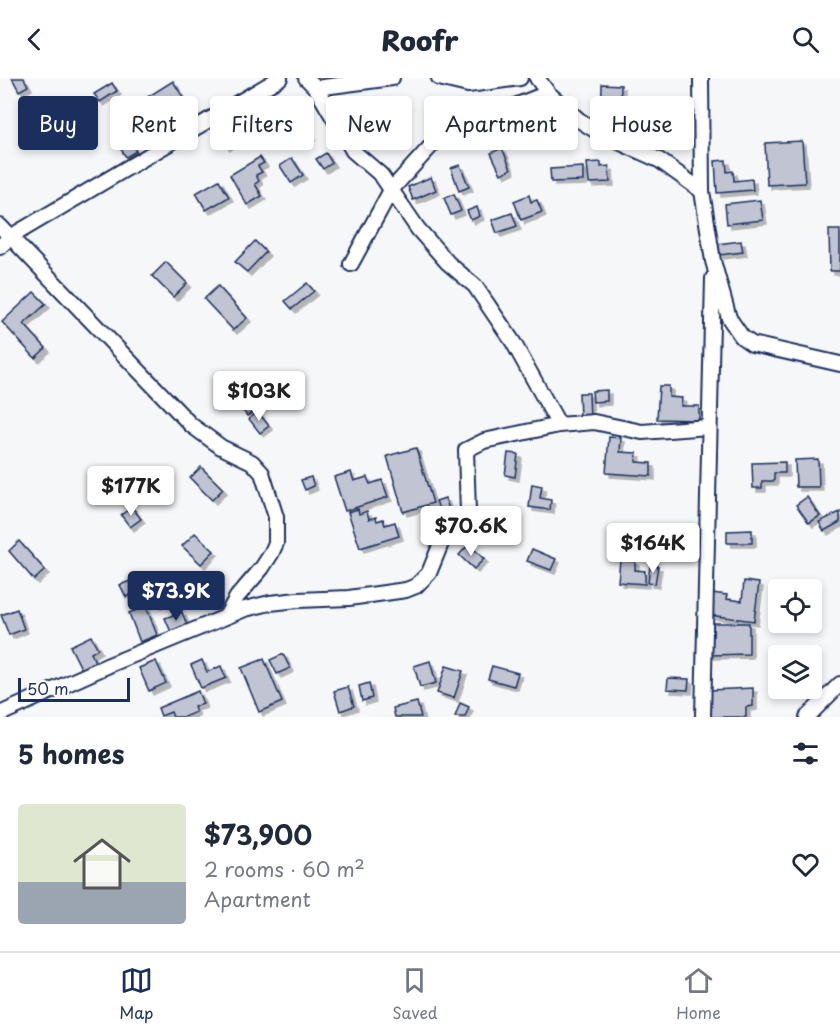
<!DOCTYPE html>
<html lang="en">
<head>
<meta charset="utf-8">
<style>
	:root { --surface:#fff; --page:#f6f6f7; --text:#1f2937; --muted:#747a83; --line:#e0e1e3; --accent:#1b2f5e }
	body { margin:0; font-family:"Playpen Sans",sans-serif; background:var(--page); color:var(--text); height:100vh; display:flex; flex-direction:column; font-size:22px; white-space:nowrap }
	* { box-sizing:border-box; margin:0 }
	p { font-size:20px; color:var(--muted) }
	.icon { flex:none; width:33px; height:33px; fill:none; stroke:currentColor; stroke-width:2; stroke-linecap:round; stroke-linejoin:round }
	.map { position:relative; height:639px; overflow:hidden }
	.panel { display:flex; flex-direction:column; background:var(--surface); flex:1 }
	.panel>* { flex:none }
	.banner { position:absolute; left:18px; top:18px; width:804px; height:54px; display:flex; gap:12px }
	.tools { position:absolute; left:768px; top:501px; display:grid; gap:12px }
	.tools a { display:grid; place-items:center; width:54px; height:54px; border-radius:6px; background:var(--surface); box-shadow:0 3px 9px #0003; font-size:30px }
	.scale { position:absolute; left:18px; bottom:15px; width:112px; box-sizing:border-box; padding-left:6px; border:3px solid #1b2f5e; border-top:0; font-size:16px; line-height:21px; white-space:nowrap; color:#1b2f5e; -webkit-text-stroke:4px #fff; paint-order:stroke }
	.price { position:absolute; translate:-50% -51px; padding:0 14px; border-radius:6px; background:#fff; color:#222; font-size:20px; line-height:39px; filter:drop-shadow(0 2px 3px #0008) }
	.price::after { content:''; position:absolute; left:50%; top:36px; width:18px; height:14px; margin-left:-9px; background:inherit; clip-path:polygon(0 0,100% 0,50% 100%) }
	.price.on { background:var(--accent); color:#fff }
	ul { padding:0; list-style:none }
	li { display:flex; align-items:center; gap:18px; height:150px; padding:0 18px }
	li span { display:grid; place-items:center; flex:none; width:168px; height:120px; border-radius:6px; color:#555 }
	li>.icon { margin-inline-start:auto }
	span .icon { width:72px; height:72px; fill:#fffc; stroke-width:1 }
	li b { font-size:26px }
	h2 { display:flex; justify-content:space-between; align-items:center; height:72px; padding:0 18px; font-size:26px }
	.pill { padding:0 21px; border-radius:6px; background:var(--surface); box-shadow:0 3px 9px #0003; font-size:21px; line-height:54px }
	.pill.on { background:var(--accent); color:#fff }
	header { display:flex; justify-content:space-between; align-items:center; height:78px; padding:0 18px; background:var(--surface); font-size:27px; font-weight:800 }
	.dock { display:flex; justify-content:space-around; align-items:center; height:84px; border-top:2px solid var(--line); background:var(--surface); font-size:16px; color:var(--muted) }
	.dock a { display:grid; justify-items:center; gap:3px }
	.dock .on { color:var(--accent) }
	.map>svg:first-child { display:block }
</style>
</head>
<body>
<header><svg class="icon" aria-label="back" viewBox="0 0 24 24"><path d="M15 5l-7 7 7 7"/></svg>Roofr<svg class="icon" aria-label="search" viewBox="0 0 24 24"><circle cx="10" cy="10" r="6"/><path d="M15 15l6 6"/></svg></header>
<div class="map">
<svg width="840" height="639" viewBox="0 0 840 639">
	<defs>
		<filter id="shadow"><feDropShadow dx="4" dy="4" stdDeviation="0" flood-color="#0004"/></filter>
	</defs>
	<rect width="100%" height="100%" fill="#f6f7f9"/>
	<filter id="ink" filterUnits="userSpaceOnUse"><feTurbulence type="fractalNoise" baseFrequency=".0167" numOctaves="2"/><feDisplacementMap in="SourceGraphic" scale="12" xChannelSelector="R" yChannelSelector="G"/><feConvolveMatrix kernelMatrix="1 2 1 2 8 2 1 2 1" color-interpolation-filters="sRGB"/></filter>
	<g filter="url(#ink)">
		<g fill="#c0c4d3" stroke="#1b2f5e" stroke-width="1.5" filter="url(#shadow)">
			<polygon points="12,0 24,0 28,8 19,13"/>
			<polygon points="173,3 186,24 178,29 187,42 168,54 146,20"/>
			<polygon points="112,5 117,13 100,24 94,16"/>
			<polygon points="602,6 621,7 620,41 648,42 648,53 601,52"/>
			<polygon points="257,34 265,45 257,50 249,38"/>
			<polygon points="226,43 239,58 226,69 213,53"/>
			<polygon points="306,48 311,59 300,65 294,54"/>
			<polygon points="125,58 136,73 126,79 116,64"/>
			<polygon points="802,63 805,105 767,107 765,65"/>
			<polygon points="502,70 511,91 501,96 491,75"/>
			<polygon points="326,75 332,85 323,91 316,81"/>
			<polygon points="260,79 264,85 258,88 262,94 256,97 259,103 255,106 262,118 247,127 230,97"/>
			<polygon points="292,80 303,97 291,105 280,88"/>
			<polygon points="726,82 727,94 733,93 734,103 752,101 753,112 717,115 715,83"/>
			<polygon points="601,84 601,89 609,88 610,104 589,105 587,85"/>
			<polygon points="460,87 469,109 459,113 451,90"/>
			<polygon points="583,89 583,103 551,104 550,91"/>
			<polygon points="431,99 436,112 413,122 408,109"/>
			<polygon points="219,102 229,119 206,132 196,115"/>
			<polygon points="454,116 461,133 451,137 444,120"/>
			<polygon points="529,117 531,124 537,122 542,134 521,142 514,123"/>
			<polygon points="760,122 763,142 727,146 725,126"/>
			<polygon points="477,129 480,138 471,142 467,133"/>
			<polygon points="512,135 517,148 497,155 492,142"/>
			<polygon points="829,152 840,152 840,193 830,193"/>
			<polygon points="255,163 266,174 247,194 235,184"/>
			<polygon points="741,163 743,174 719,177 717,166"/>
			<polygon points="166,184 187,205 173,219 152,198"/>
			<polygon points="307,205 314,213 292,231 285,223"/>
			<polygon points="218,208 247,240 233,252 204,221"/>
			<polygon points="34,214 46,226 24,246 46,270 35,280 2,244"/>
			<polygon points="659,308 669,308 669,319 682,320 681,328 699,328 699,342 657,341"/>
			<polygon points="607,312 607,323 593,324 592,313"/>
			<polygon points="579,315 589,315 590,341 580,341"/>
			<polygon points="257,316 265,325 247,338 240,329"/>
			<polygon points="258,334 269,348 260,355 249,341"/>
			<polygon points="609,359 621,360 620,374 637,375 636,384 651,385 651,398 606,395"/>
			<polygon points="416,370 433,425 403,434 387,378"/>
			<polygon points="508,375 518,376 515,399 505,397"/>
			<polygon points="818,381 819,409 796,409 795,382"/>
			<polygon points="785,384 785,395 774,395 774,403 762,403 762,410 753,410 752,385"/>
			<polygon points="201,389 223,411 212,422 190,400"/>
			<polygon points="351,394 354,403 367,399 370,406 382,402 388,419 345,433 334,399"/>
			<polygon points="311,399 314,408 305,412 301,402"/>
			<polygon points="532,406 542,408 540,420 551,422 550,432 529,429"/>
			<polygon points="807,419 820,438 809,445 796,427"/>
			<polygon points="445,420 455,447 438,454 435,446 444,443 436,423"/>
			<polygon points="132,429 141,441 130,449 121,437"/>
			<polygon points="358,431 359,436 367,433 369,441 376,439 377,443 383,441 385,447 395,444 399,458 360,470 348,434"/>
			<polygon points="840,434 840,444 824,453 819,444"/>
			<polygon points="752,452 752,465 727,465 727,453"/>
			<polygon points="195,455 214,473 201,486 182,468"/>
			<polygon points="19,463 45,492 34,502 9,473"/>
			<polygon points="469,466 484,481 474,491 459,477"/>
			<polygon points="532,471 556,481 551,492 527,483"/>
			<polygon points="620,482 635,483 635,492 645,493 645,506 618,504"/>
			<polygon points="650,487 658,488 655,506 648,505"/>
			<polygon points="140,499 145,511 126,519 120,507"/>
			<polygon points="744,503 759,505 754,543 709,537 712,515 727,517 726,521 742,523"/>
			<polygon points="163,512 166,523 157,526 153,515"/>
			<polygon points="146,528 157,557 140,564 129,535"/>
			<polygon points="17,531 24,551 9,557 1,537"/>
			<polygon points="182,534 187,547 171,554 165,540"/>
			<polygon points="709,545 749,545 749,576 710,577"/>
			<polygon points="91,558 98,571 91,575 96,586 82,592 70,568"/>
			<polygon points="283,576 290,590 277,596 270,582"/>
			<polygon points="264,581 282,624 259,634 241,590"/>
			<polygon points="202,582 207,594 221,588 226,600 201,610 191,587"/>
			<polygon points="156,583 166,605 149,613 139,590"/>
			<polygon points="430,583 436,605 420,609 414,588"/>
			<polygon points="446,588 463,593 454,620 437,615"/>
			<polygon points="492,588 518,595 514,608 488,601"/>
			<polygon points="668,600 689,601 688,612 667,611"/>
			<polygon points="369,605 372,620 362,623 359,608"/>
			<polygon points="348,609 354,628 340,633 334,613"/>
			<polygon points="753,610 753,628 746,629 746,639 711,639 710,612"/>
			<polygon points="198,613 203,626 194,629 196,634 184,639 173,639 171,634 161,638 158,630"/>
			<polygon points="417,624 421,639 395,639 393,630"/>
			<polygon points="460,625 469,629 465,639 455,639"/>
		</g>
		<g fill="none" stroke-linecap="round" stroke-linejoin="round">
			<g stroke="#1b2f5e" stroke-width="18">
				<g id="minor">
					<polyline points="306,0 316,10 353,73 381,97 418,151 448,185 475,208 513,264 559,347"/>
					<polyline points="439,0 468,7 520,0"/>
					<polyline points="537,0 548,15 579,42 601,56 659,82 702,113 713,183 729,240 742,259 752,266 840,286"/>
					<polyline points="701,0 702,113"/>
					<polyline points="316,10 392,0"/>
					<polyline points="0,148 191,347 221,369 252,384 262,395 276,439 276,465 271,476 262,490 237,519 226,538"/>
					<polyline points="0,169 10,159 280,0"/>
					<polyline points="351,186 391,112 441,57 548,15"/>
					<polyline points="0,636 109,587 245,531 270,525 298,522 349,520 406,512 416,508 429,495 444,458 463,447 468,434 466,372 484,363 559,347 594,344 642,354 709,349"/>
					<polyline points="703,639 713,200"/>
					<polyline points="807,639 840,606"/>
				</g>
			</g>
			<use href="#minor" stroke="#fff" stroke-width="14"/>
		</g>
	</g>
</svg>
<div class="tools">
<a><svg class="icon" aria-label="locate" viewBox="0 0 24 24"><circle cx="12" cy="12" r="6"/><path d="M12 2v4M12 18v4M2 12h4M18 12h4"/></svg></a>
<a><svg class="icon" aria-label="layers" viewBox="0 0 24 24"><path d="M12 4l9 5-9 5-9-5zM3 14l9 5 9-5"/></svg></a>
</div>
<div class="scale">50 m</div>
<b class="price" style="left:259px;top:344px">$103K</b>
<b class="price" style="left:131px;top:439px">$177K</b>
<b class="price" style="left:471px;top:479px">$70.6K</b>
<b class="price" style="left:653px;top:496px">$164K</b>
<b class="price on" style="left:176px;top:544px">$73.9K</b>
<div class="banner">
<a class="pill on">Buy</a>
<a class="pill">Rent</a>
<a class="pill">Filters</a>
<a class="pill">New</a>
<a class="pill">Apartment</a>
<a class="pill">House</a>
</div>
</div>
<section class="panel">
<h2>5 homes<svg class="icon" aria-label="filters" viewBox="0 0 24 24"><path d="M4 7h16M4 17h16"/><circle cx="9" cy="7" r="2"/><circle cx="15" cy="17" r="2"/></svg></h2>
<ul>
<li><span style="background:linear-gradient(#dfe7d0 65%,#9aa5b1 0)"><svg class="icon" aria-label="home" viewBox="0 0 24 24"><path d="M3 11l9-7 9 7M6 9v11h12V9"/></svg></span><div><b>$73,900</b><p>2 rooms · 60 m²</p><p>Apartment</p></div><svg class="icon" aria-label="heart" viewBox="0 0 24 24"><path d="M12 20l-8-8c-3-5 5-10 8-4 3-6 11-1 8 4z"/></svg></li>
</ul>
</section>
<nav class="dock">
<a class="on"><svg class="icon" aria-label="map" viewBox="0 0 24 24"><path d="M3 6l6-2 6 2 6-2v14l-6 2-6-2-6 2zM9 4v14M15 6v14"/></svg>Map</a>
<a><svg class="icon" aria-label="saved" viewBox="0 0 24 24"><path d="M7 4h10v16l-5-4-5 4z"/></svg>Saved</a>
<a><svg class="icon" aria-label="home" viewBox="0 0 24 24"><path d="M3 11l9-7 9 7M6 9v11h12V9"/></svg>Home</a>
</nav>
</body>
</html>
